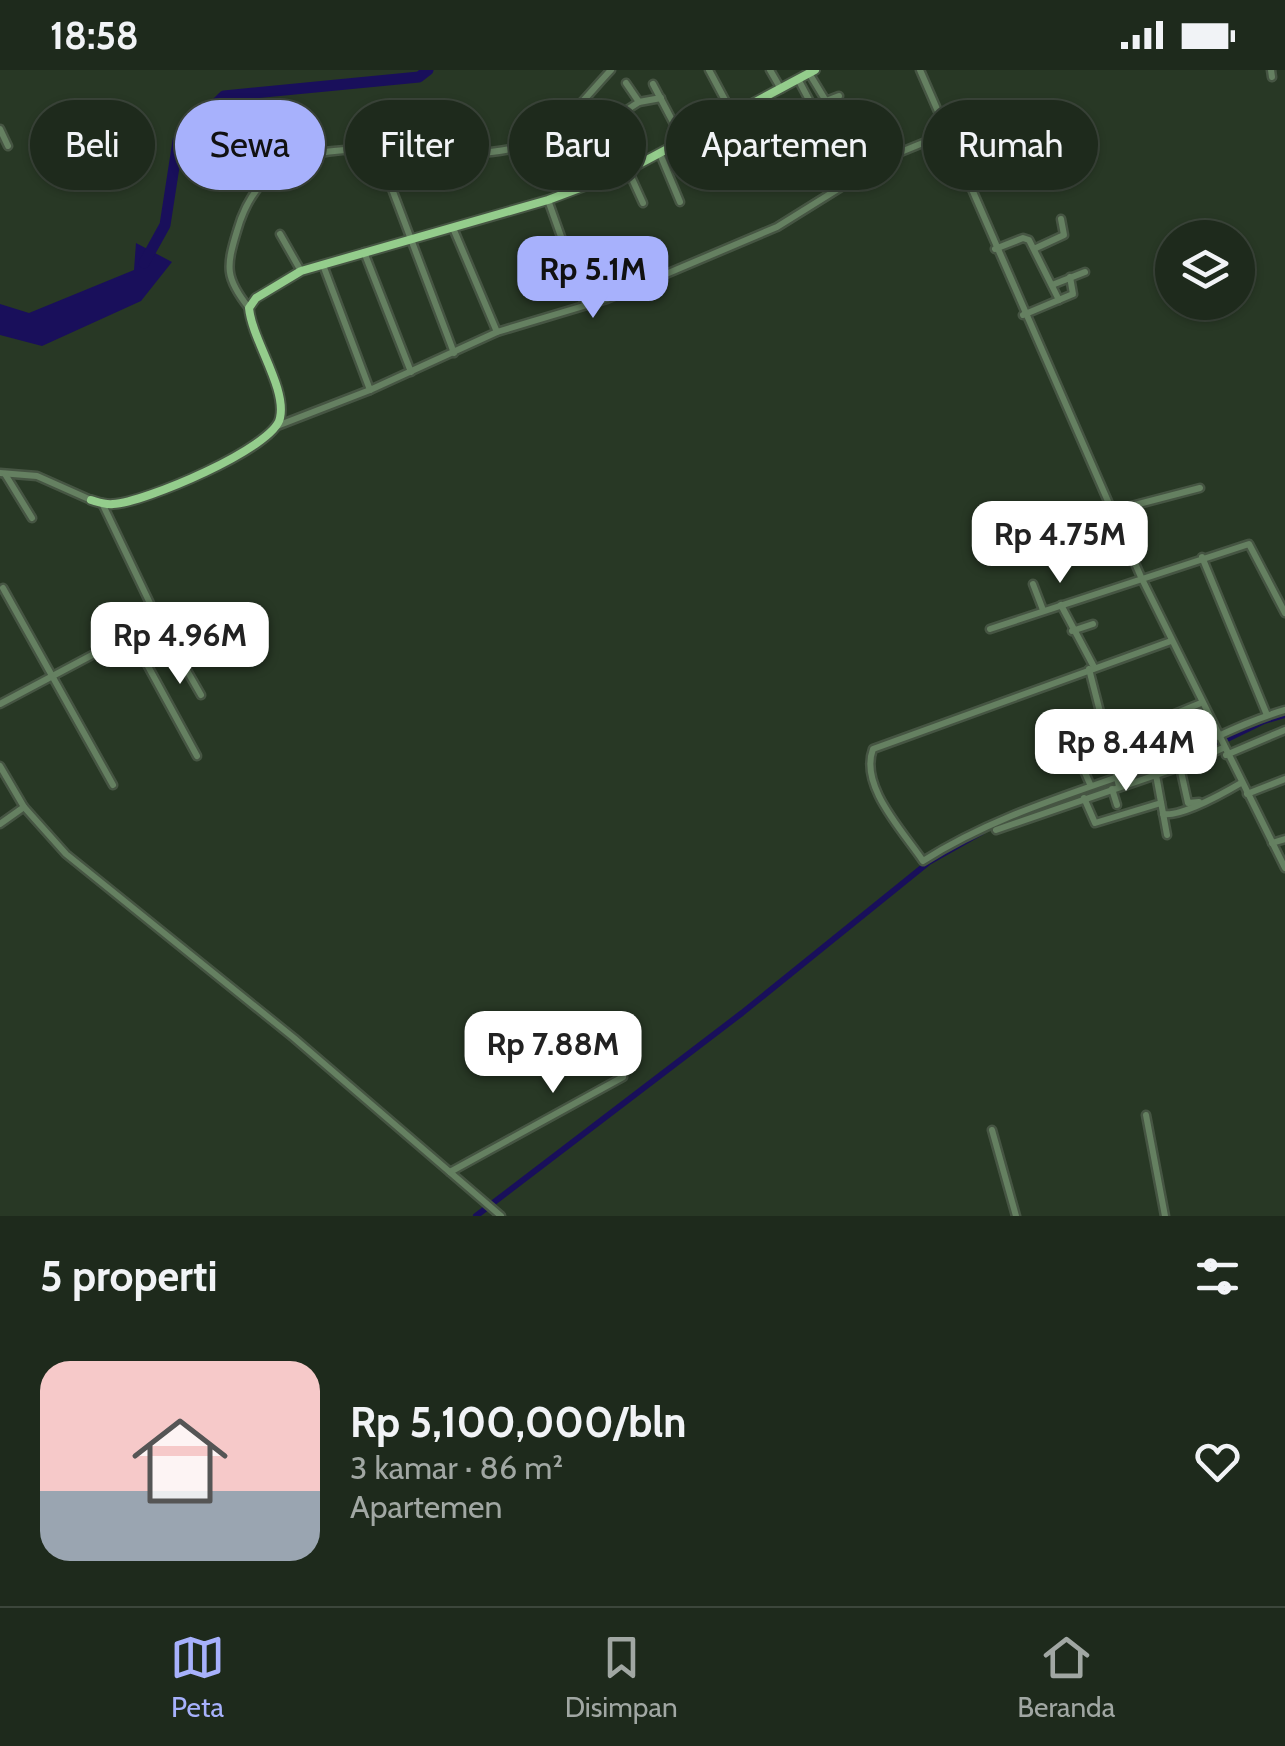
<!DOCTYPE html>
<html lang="id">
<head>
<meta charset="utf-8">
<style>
	:root { --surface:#1e2a1c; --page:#263225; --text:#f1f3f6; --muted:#a1a7a3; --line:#3c463b; --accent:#a7b1fc }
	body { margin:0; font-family:Cabin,sans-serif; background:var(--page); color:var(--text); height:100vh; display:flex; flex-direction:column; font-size:38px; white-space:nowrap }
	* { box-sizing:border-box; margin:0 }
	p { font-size:32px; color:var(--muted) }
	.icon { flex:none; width:55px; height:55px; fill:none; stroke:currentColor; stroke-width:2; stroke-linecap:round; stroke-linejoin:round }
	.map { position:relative; height:1146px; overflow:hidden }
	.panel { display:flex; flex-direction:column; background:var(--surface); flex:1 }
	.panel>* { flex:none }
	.top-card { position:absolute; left:30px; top:30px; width:1225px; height:90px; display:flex; gap:20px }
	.fabs { position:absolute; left:1155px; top:150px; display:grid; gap:20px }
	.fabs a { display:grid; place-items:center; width:100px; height:100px; border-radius:50%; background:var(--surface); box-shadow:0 2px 8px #0004,0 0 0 2px var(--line); font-size:50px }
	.price { position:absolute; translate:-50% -85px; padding:0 22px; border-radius:20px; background:#fff; color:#222; font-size:32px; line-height:65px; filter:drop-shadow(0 2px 5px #0008) }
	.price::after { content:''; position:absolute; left:50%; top:60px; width:30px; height:22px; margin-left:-15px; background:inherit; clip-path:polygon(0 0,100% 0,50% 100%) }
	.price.current { background:var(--accent); color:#111 }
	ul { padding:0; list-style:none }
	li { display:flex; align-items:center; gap:30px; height:250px; padding:0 40px }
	li span { display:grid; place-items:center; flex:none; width:280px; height:200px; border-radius:30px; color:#555 }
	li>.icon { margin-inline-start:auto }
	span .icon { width:120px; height:120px; fill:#fffc; stroke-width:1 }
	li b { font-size:42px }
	h2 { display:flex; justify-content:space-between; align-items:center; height:120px; padding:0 40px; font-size:42px }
	.chip { padding:0 35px; border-radius:45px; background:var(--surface); box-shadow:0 2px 8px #0004,0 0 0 2px var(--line); font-size:35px; line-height:90px }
	.chip.current { background:var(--accent); color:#111 }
	.status { display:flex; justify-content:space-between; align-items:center; height:70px; padding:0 50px; background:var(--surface); direction:ltr }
	.status svg { height:28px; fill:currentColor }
	.tabs { display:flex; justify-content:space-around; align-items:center; height:140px; border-top:2px solid var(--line); background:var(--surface); font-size:28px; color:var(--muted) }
	.tabs a { display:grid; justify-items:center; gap:5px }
	.tabs .current { color:var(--accent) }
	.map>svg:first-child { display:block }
</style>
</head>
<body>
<div class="status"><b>18:58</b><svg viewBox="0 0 49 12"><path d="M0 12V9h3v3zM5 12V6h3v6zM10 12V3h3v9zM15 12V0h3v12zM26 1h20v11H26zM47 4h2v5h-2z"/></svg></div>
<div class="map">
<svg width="1285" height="1146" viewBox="0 0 1285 1146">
	<rect width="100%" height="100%" fill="#283825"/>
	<polygon fill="#190f5b" points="136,173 172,192 141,231 42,276 0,265 0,234 29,243 134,200"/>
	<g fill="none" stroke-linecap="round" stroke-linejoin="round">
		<g stroke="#190f5b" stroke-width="6">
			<polyline points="1058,731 1186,689 1264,651 1285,645"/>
			<polyline points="476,1146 742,943 929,792 982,762"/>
		</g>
		<polyline stroke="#190f5b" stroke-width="11" points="144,193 165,155 178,71 224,26 419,7 428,0"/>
		<g stroke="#465543" stroke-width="11">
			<g id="minor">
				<polyline points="709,0 733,45"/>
				<polyline points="770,0 781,19"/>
				<polyline points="920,0 1141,507 1285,798"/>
				<polyline points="1271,0 1272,7"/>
				<polyline points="809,3 826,31 839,26"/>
				<polyline points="798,9 816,43"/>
				<polyline points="626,13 639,32"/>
				<polyline points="653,14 683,71"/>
				<polyline points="723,50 738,80 739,94"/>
				<polyline points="0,59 8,76"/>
				<polyline points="378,82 454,283"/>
				<polyline points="660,84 680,132"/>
				<polyline points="634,97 616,47 639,32 661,28"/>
				<polyline points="628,100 643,133"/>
				<polyline points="548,130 585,234"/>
				<polyline points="453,158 497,262"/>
				<polyline points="280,164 301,201"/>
				<polyline points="1036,178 1064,165 1061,149"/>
				<polyline points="995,179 1023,168 1029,170 1059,230"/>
				<polyline points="364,182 411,302"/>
				<polyline points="323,195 370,320 497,262 607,229 777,157 891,86 945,64"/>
				<polyline points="1052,215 1085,202"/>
				<path d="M249,238C225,208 226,197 237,161C275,26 429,107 526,75C559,64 587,25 611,0"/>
				<polyline points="1023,245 1073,224 1070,207"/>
				<polyline points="277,356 370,320"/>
				<polyline points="0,403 37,406 91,430"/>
				<polyline points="5,404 32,448"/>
				<polyline points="102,433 158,550 201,625"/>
				<polyline points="1112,441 1200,418"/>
				<polyline points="1202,487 1267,645"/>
				<polyline points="1033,514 1043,540"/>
				<polyline points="3,518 113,715"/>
				<polyline points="1061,535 1094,597"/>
				<polyline points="990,559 1249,474 1285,543"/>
				<polyline points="1072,561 1093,554"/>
				<polyline points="131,565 197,686"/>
				<path d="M1171,571L873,679C859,716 903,761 923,791C997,744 1076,723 1157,693C1201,676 1240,653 1285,640"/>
				<polyline points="1089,599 1119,716"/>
				<polyline points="0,634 158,550"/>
				<polyline points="1145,656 1201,633"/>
				<polyline points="1226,685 1285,660"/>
				<polyline points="1078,687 1090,714"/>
				<polyline points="0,696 24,737 0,754"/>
				<polyline points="1180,697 1188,733 1199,732"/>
				<polyline points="1156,705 1167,765"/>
				<polyline points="1112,719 1117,735"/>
				<polyline points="1247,724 1285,709"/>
				<polyline points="1084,728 1095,753 1161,733"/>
				<polyline points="24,737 66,784 294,968 501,1146"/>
				<path d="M1163,744C1181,747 1224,723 1241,713"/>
				<polyline points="996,760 1188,694 1223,678"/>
				<polyline points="1272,773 1285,769"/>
				<polyline points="1146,1045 1165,1146"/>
				<polyline points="992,1060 1016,1146"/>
				<polyline points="450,1102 623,1007"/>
			</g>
		</g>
		<g stroke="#465543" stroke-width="12">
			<path id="major" d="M91,430C98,432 105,435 113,434C143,433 274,378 280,348C287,318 252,270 249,238L256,228L301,201L548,130L628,100L815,0"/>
		</g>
		<use href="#minor" stroke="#658061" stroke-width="6"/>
		<use href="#major" stroke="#94cd8c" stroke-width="8"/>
	</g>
</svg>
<div class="fabs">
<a><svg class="icon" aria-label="layers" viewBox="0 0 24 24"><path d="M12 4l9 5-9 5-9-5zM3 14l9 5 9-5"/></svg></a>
</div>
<b class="price current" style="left:593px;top:251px">Rp 5.1M</b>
<b class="price" style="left:1060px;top:516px">Rp 4.75M</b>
<b class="price" style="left:180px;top:617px">Rp 4.96M</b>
<b class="price" style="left:1126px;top:724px">Rp 8.44M</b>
<b class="price" style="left:553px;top:1026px">Rp 7.88M</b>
<div class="top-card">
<a class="chip">Beli</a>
<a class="chip current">Sewa</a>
<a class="chip">Filter</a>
<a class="chip">Baru</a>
<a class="chip">Apartemen</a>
<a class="chip">Rumah</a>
</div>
</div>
<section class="panel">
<h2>5 properti<svg class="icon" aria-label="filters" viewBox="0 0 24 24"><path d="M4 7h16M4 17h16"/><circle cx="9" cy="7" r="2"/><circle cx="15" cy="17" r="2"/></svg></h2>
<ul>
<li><span style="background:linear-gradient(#f6c9c9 65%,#9aa5b1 0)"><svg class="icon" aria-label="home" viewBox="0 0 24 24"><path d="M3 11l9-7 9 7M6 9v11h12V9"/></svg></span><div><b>Rp 5,100,000/bln</b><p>3 kamar · 86 m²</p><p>Apartemen</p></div><svg class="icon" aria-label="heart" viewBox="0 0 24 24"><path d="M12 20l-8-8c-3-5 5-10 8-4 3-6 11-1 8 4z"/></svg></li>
</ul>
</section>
<nav class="tabs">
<a class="current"><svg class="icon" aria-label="map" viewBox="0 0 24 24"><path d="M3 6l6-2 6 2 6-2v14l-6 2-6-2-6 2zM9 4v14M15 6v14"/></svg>Peta</a>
<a><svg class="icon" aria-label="saved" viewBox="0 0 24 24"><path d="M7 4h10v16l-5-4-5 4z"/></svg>Disimpan</a>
<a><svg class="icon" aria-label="home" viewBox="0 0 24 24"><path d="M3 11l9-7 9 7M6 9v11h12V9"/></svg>Beranda</a>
</nav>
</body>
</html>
